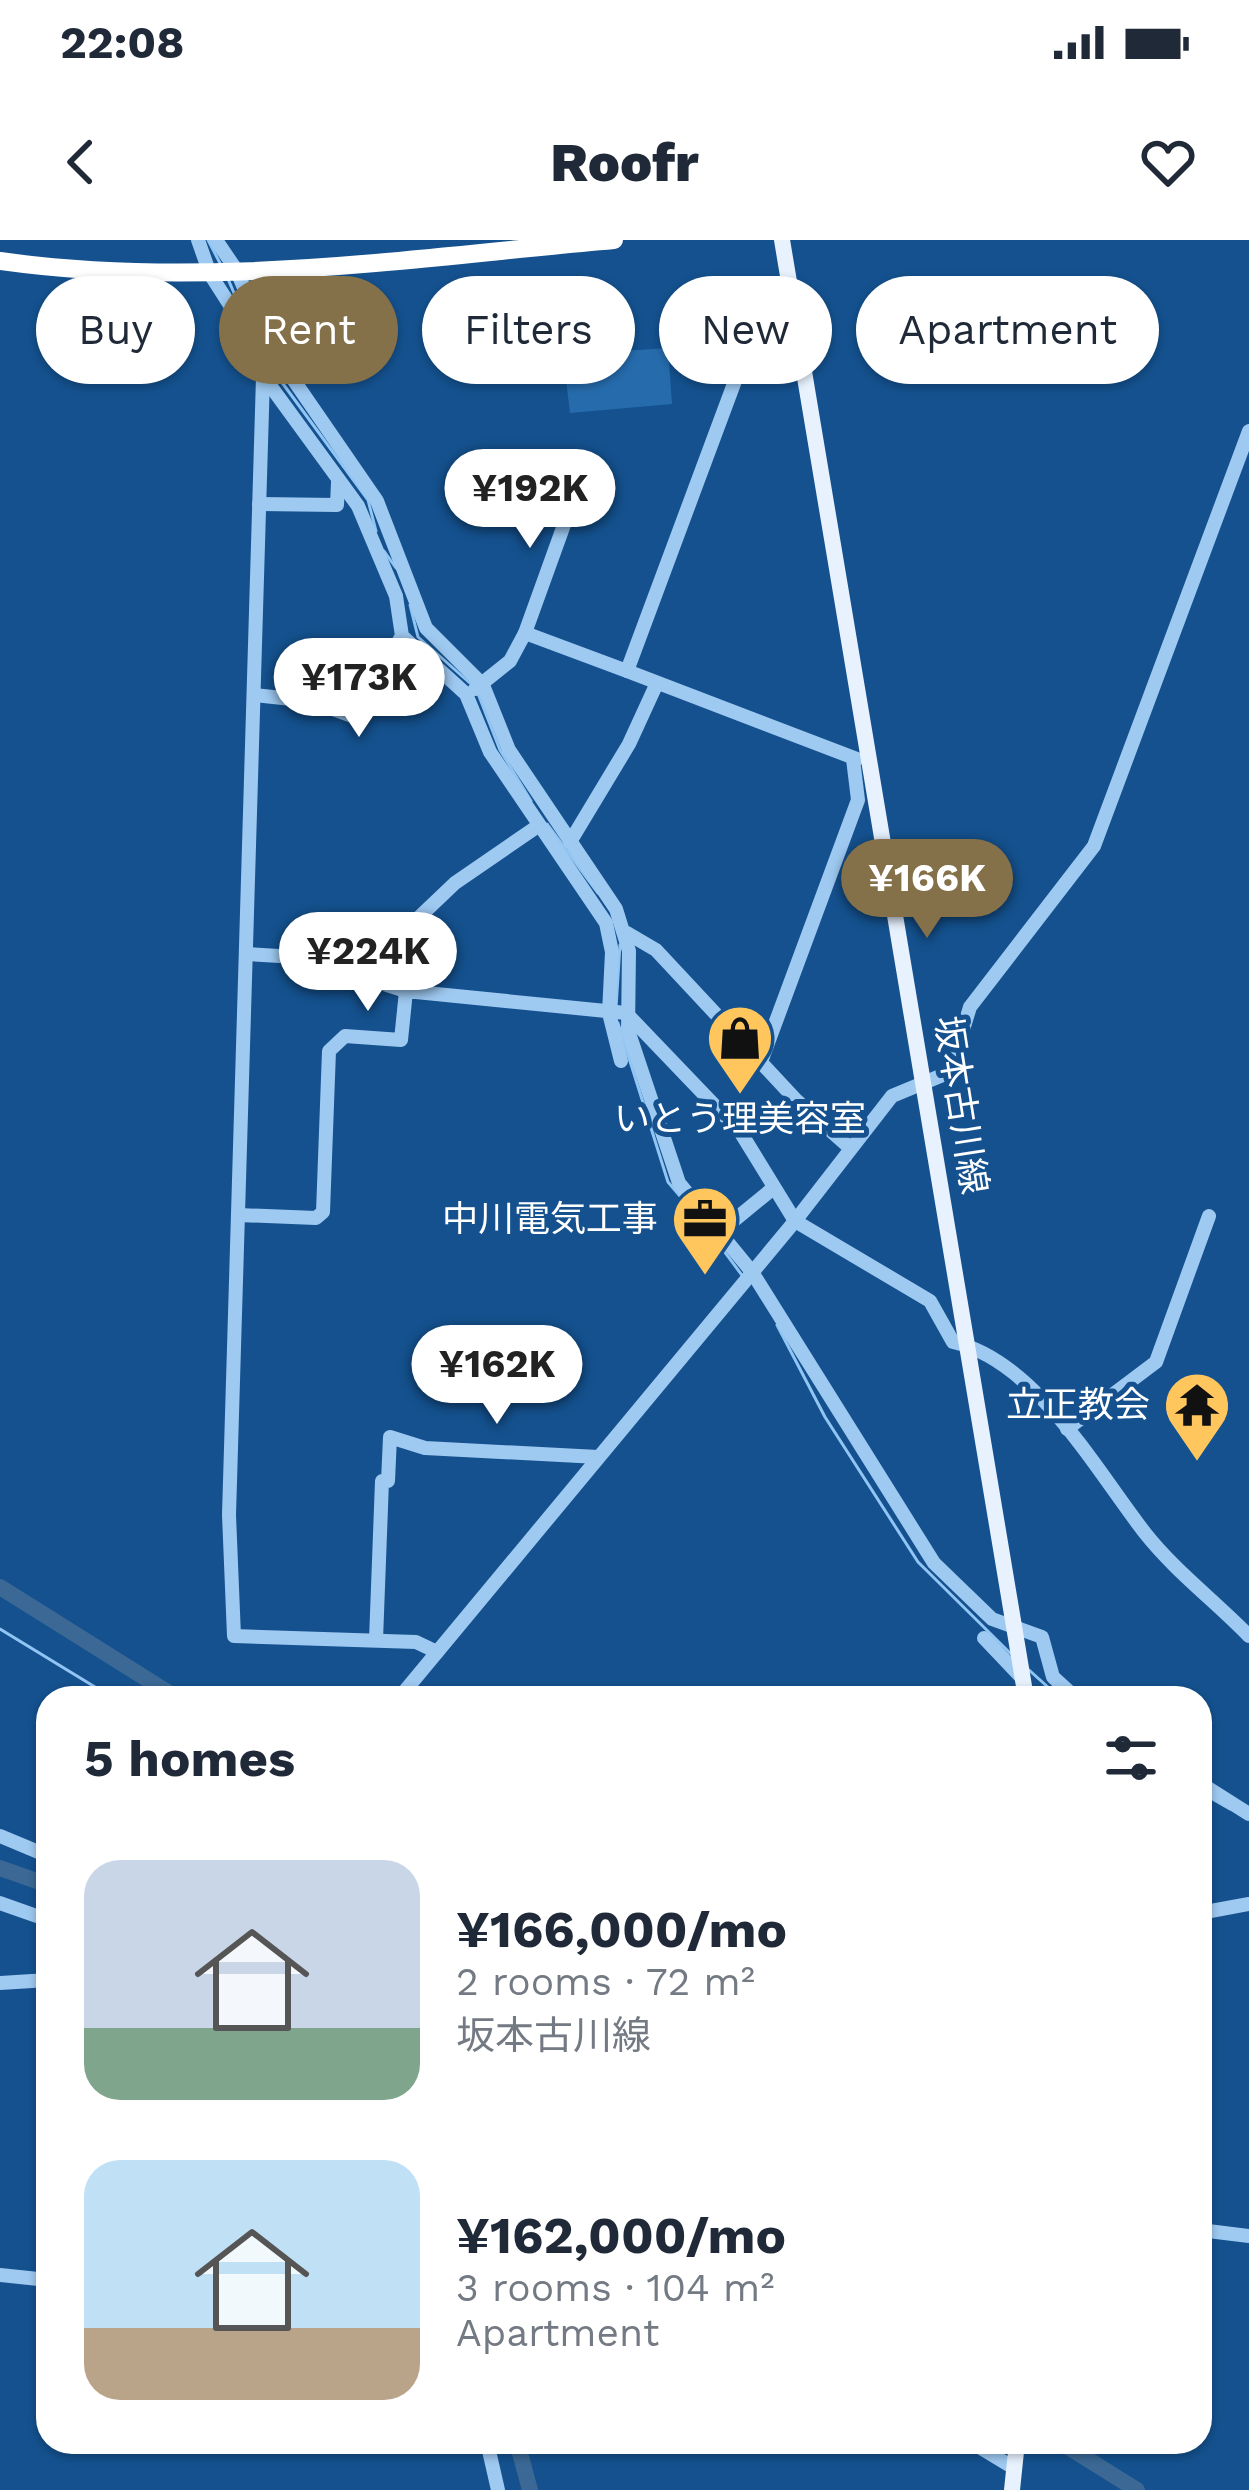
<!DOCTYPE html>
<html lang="en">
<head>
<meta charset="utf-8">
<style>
	:root { --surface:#fff; --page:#f2f2f3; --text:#1f2937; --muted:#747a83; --accent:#847049 }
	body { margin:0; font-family:"Work Sans","Noto Sans JP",sans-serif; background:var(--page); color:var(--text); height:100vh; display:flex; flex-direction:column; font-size:45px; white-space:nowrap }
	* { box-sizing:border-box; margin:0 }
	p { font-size:39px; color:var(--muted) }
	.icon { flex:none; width:66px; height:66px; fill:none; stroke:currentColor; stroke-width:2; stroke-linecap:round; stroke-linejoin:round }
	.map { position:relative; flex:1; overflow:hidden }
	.sheet { position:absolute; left:36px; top:1446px; width:1176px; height:768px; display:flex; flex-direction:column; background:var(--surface); border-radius:36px; box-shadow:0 3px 9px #0004 }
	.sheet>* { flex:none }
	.hud { position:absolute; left:36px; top:36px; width:1179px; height:108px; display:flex; gap:24px }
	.price { position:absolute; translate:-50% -102px; padding:0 27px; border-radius:42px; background:#fff; color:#222; font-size:39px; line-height:78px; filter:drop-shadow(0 3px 6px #0008) }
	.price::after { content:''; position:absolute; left:50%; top:72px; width:36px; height:27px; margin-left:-18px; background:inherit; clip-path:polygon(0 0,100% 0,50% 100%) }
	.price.on { background:var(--accent); color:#fff }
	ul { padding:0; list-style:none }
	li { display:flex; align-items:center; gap:36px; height:300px; padding:0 48px }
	li span { display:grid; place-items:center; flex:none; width:336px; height:240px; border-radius:36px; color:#555 }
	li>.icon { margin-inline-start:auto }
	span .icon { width:144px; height:144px; fill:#fffc; stroke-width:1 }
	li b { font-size:51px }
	h2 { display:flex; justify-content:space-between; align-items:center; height:144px; padding:0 48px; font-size:51px }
	.pill { padding:0 42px; border-radius:54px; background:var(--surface); box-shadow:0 3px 9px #0004; font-size:42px; line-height:108px }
	.pill.on { background:var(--accent); color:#fff }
	.status { display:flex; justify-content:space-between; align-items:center; height:84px; padding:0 60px; background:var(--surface); direction:ltr }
	.status svg { height:33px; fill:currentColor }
	header { display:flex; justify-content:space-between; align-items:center; height:156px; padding:0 48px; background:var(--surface); font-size:54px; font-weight:800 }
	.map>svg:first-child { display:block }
</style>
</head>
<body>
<div class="status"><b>22:08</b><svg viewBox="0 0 49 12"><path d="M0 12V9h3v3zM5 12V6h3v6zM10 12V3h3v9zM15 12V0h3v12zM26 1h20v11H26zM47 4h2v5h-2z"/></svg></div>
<header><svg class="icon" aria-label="back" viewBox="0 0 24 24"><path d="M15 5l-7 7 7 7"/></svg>Roofr<svg class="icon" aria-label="heart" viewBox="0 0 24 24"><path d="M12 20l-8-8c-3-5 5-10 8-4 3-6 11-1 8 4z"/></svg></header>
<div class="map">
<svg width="1249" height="2250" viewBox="0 0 1249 2250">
	<rect width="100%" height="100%" fill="#14518e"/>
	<polygon fill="#266cad" points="668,108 672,164 570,173 563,115"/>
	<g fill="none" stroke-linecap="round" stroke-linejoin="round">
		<g stroke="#90c5f4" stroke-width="3">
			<polyline points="208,0 221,25"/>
			<polyline points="228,39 259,111 368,260 376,291"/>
			<polyline points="384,311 396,328"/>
			<polyline points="410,365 418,397 471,444"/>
			<polyline points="477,451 500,510 531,561"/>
			<polyline points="547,584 598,653"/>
			<polyline points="616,768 620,705"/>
			<polyline points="618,783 668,942 697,976"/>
			<polyline points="707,988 744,1038"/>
			<polyline points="777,1085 825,1177 918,1322 1013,1416"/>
			<polyline points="0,1389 113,1458"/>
			<polyline points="1029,1430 1060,1458"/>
			<polyline points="1200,1552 1230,1569"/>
		</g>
		<g stroke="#3b6895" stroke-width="16">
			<polyline points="0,1347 177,1458"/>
			<polyline points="0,1628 48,1645"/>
			<polyline points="517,2202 530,2250"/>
			<polyline points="1060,2202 1137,2250"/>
		</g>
		<g stroke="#9ec9f1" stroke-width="14">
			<polyline points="198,0 210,34 235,73 250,118 358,266 396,356 402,396 466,454 490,512 606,683 612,712 609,773 621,821"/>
			<polyline points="216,0 237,31 264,97 377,261 426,388 483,445 509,510 616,669 629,711 628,790 679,943 752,1032 934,1323 992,1379 1042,1397 1053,1437 1076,1458"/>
			<polyline points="263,137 229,1275 234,1396 416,1402 437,1412"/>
			<polyline points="259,264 337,265 338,242"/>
			<polyline points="525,393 578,246"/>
			<polyline points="627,431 857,519"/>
			<polyline points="475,449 510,421 525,393 627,431 748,106 769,89 797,83"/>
			<polyline points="254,455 310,461 352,476 402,396"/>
			<polyline points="570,602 629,504 657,443"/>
			<polyline points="627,693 656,710 796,860 849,907"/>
			<polyline points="246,714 313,718 344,740 370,724 455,643 538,586"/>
			<polyline points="370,724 387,745 406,751"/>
			<polyline points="762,819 858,560 853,519"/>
			<path d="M238,975L316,978L323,972L329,811L345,796L401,800L406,751L626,773L741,893L795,981L930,1061L953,1102C1035,1120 1096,1230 1145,1293C1175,1331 1215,1361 1249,1396"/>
			<polyline points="721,991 771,950"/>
			<polyline points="1067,1189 1156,1122 1209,976"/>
			<polyline points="984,1398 1022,1438"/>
			<polyline points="376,1400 382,1241 388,1241 390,1197 425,1208 598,1217"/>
			<polyline points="399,1458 795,981 892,856 950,832 970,767 1094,606 1249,191"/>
			<polyline points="1200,1543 1249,1574"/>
			<polyline points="0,1596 48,1616"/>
			<polyline points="0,1663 48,1680"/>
			<polyline points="1200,1673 1249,1664"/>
			<polyline points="0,1743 48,1740"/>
			<polyline points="1200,1990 1249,1996"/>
			<polyline points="0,2035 48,2040"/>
			<polyline points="487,2202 498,2250"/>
			<polyline points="971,2202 1014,2228"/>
		</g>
		<g stroke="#e8f2ff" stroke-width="16">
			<polyline points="782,0 1026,1458"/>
			<polyline points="1012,2250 1017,2202"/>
		</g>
		<path stroke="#fff" stroke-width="18" d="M0,21C204,50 410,18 614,0"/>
	</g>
	<defs>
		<g id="shop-pin" transform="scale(3.45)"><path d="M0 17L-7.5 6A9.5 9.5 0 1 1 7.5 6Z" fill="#ffc65e" stroke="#14518e"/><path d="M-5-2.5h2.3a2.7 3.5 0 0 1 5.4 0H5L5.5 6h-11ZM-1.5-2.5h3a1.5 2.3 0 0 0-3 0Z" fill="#111"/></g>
		<g id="office-pin" transform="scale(3.45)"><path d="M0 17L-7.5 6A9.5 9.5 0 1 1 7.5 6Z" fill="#ffc65e" stroke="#14518e"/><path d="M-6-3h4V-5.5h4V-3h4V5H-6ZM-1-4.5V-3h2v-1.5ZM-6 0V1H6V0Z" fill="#111"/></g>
		<g id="temple-pin" transform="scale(3.45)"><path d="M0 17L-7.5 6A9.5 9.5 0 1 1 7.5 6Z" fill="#ffc65e" stroke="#14518e"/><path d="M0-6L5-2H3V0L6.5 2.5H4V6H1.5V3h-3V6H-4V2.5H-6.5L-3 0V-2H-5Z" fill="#111"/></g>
	</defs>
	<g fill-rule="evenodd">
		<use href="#shop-pin" x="740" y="798"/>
		<use href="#office-pin" x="705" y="979"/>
		<use href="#temple-pin" x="1197" y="1165"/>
	</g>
	<g text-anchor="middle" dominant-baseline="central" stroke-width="10" stroke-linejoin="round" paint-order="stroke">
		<g font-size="36" fill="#fff" stroke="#14518e">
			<text transform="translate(961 865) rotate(81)">坂本古川線</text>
		</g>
		<g font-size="36" fill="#fff" stroke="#14518e" text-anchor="end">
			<text x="740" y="879" text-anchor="middle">いとう理美容室</text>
			<text x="658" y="979">中川電気工事</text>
			<text x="1150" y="1165">立正教会</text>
		</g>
	</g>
</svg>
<b class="price" style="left:530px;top:311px">¥192K</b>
<b class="price" style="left:359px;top:500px">¥173K</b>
<b class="price on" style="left:927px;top:701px">¥166K</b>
<b class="price" style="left:368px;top:774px">¥224K</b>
<b class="price" style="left:497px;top:1187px">¥162K</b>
<div class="hud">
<a class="pill">Buy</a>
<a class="pill on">Rent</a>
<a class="pill">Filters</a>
<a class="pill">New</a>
<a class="pill">Apartment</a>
</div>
<section class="sheet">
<h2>5 homes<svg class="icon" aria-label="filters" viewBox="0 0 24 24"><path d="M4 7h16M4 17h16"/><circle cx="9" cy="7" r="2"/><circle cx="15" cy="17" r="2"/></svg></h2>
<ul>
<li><span style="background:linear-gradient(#c9d6e8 70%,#7fa58c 0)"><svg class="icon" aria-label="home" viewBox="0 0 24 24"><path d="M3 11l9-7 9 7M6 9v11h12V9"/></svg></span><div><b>¥166,000/mo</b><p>2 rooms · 72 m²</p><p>坂本古川線</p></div></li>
<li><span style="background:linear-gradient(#bfe0f5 70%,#b9a48a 0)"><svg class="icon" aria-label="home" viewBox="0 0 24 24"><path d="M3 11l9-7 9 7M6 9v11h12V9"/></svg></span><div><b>¥162,000/mo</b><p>3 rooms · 104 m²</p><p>Apartment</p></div></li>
</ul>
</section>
</div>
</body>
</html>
